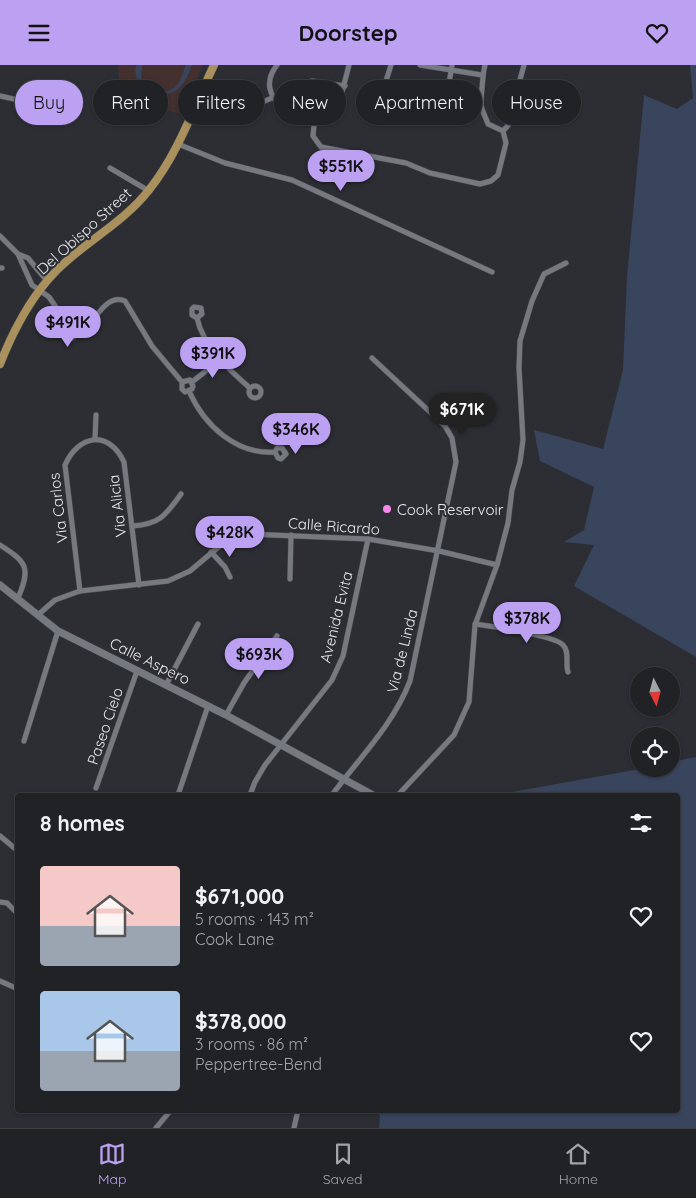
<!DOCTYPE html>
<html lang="en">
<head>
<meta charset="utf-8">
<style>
	:root { --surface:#212226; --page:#292a2e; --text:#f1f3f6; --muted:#a2a4a7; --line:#3e3f43; --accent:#bca0f2 }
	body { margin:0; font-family:Quicksand,sans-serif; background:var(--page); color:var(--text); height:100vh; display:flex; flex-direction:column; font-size:19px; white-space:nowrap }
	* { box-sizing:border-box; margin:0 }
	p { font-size:16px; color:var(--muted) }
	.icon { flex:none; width:28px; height:28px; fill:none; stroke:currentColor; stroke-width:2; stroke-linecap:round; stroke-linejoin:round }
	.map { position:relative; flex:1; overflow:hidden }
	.side { position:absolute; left:15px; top:728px; width:665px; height:320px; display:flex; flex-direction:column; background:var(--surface); border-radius:5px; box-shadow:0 1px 4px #0004,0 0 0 1px var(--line) }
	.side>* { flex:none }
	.banner { position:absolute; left:15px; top:15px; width:666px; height:45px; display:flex; gap:10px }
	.needle { width:32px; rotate:174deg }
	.tools { position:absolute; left:630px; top:602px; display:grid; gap:10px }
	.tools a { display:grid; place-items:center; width:50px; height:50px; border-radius:50%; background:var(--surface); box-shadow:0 1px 4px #0004,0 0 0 1px var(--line); font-size:25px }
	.price { position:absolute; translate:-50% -42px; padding:0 11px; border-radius:18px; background:var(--accent); color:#111; font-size:16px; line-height:32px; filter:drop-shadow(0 1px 2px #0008) }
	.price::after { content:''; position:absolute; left:50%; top:30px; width:15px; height:11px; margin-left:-8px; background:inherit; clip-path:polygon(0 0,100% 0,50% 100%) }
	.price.selected { background:#222; color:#fff }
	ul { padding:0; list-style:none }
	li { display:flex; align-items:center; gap:15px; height:125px; padding:0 25px }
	li span { display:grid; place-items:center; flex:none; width:140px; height:100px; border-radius:5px; color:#555 }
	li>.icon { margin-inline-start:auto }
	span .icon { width:60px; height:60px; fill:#fffc; stroke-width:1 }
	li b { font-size:21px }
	h2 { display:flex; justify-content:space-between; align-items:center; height:60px; padding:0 25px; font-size:21px }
	.pill { padding:0 18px; border-radius:22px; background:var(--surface); box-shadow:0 1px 4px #0004,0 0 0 1px var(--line); font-size:18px; line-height:45px }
	.pill.selected { background:var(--accent); color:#111 }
	header { display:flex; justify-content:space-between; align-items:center; height:65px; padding:0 25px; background:var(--accent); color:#111; font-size:22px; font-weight:800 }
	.tab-bar { display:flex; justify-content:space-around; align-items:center; height:70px; border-top:1px solid var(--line); background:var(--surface); font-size:14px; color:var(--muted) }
	.tab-bar a { display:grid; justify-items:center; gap:2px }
	.tab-bar .selected { color:var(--accent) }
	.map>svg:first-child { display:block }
</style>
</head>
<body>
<header><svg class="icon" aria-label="menu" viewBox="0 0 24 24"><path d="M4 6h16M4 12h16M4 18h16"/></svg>Doorstep<svg class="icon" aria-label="heart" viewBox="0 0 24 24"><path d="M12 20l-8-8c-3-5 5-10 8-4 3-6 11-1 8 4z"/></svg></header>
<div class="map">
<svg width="696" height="1063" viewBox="0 0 696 1063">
	<rect width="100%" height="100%" fill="#2c2e33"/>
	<polygon fill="#44302e" points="118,0 203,0 182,49 121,34"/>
	<g fill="#38455d">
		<path d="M136,0H143C142,3 141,9 141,12C145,28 165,32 176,21C181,17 183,6 186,0H192C189,7 186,16 181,21C163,40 131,26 136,0Z"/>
		<polygon points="690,0 696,0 696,592 574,521 594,480 564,477 584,465 594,422 540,396 534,365 603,384 623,305 627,212 644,30 677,44 693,33"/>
		<polygon points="696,692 696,1063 379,1063 380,1051 375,1045 678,1045 678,730 512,730 512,727 640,704 671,704 671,697"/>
	</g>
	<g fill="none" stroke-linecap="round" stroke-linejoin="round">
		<g stroke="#47494c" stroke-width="6">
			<g id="street">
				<path d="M277,0C264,17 269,30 283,45L302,49H329L339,39L349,0"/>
				<polyline points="420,0 482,10"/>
				<path d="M485,0C483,7 481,33 481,40C482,46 486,53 488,59L503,66"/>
				<polyline points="312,16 345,21"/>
				<polyline points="0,31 45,41 58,48"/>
				<polyline points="380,35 391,0"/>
				<polyline points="255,40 272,33"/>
				<polyline points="315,49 313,71 321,82 406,98 430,108 480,119 491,116 498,110 506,78 503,66 511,57 512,44 524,0"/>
				<polyline points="444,49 452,0"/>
				<polyline points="178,79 225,98 292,115 492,207"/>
				<polyline points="110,103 149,126"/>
				<polyline points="0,171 18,189 28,193 47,216"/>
				<polyline points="18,189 32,220 49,232 66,257 76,265 77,269 72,273 66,271 66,257"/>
				<polyline points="0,203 2,203"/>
				<path d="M197,253L202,249L201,243L194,242L192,244V250L197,253C203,281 229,305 250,323"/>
				<polyline points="75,263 86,254 94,252"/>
				<path d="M77,269C81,266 87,263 90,259C98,249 109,229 125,236L152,281L182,317V324L185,327L192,324L193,321L190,315L182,317"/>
				<polyline points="192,317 221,294"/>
				<circle cx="255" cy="327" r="6"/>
				<path d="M189,326C204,360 236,390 275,387L277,383H282L286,389L281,394L278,393L275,387"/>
				<polyline points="95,374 96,350"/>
				<path d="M132,461C160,459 165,451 181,429"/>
				<path d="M0,480C27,497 31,503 18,533"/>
				<polyline points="211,487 225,502 230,512"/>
				<polyline points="290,514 291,470"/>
				<path d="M80,526L65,400C79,369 109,365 124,397L139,520"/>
				<polyline points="39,549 55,535 80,526 168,516 190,506 228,474 246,469 368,474 439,486 497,500"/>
				<path d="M475,559C490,561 556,571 563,580C570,587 565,598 568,607"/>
				<polyline points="166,620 198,559"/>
				<polyline points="226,650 244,618 277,571"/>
				<polyline points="24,676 58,566"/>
				<polyline points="96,723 137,606"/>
				<polyline points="178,730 208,641"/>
				<polyline points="250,730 255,717 265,700 332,615 343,591 368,474"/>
				<path d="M332,730C360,692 393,660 410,616L456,397L452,373L445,361L372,293"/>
				<polyline points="398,730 454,670 469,637 475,560 497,500 508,458 512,425 520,397 523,375 519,303 520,276 532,236 544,209 566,198"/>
				<polyline points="0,771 18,786"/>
				<polyline points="0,837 7,838 18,849"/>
				<polyline points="0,916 18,924"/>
				<polyline points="156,1063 171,1045"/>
				<polyline points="294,1063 298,1045"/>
			</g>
		</g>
		<g stroke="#47494c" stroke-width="8">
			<polyline id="secondary" points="0,520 58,566 226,650 373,730"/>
		</g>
		<g stroke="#47494c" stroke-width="9">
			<path id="primary" d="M0,299C13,266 32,230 57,205C86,176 123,158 149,125C178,89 194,42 214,0"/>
		</g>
		<use href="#street" stroke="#76797f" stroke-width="5"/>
		<use href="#secondary" stroke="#76797f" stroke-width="7"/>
		<use href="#primary" stroke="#aa905c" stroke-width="8"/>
	</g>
	<circle fill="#f888eb" stroke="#2c2e33" stroke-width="2" cx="387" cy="444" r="5"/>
	<g text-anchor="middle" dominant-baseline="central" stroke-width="4" stroke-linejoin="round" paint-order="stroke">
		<g font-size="15" fill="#e8e9ec" stroke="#2c2e33">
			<text transform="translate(84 166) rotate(-42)">Del Obispo Street</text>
			<text transform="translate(117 441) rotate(-97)">Via Alicia</text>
			<text transform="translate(58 443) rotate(-97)">Via Carlos</text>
			<text transform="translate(334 461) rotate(4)">Calle Ricardo</text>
			<text transform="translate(336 552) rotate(-76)">Avenida Evita</text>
			<text transform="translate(402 586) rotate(-76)">Via de Linda</text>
			<text transform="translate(150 596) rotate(26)">Calle Aspero</text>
			<text transform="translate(105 661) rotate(-71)">Paseo Cielo</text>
		</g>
		<g font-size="15" fill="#e8e9ec" stroke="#2c2e33" text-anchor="start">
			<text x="397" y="444">Cook Reservoir</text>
		</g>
	</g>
</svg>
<div class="tools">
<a><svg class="needle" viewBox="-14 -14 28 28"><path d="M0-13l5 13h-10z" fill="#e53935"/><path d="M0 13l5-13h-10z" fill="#a2a4a7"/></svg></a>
<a><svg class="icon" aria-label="locate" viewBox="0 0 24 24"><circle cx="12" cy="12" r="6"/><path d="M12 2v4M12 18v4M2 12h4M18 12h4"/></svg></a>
</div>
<b class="price" style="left:341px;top:127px">$551K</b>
<b class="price" style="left:68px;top:283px">$491K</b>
<b class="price" style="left:213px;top:314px">$391K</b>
<b class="price selected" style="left:462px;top:370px">$671K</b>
<b class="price" style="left:296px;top:390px">$346K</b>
<b class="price" style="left:230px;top:493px">$428K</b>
<b class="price" style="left:527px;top:579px">$378K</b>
<b class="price" style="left:259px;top:615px">$693K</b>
<div class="banner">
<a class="pill selected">Buy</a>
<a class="pill">Rent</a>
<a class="pill">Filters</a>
<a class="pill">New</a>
<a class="pill">Apartment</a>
<a class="pill">House</a>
</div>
<section class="side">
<h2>8 homes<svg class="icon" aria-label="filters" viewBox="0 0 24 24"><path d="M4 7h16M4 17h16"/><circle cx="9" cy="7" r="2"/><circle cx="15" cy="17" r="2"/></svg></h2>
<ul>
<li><span style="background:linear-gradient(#f6c9c9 60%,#9aa5b1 0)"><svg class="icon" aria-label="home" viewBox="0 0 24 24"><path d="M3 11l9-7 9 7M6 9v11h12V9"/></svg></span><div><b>$671,000</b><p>5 rooms · 143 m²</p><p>Cook Lane</p></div><svg class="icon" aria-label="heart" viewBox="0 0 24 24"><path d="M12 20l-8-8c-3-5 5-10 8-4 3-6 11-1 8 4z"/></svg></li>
<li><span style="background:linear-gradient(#a9c7e8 60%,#9aa5b1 0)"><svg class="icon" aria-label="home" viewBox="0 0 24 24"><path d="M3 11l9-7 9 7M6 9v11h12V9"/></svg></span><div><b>$378,000</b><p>3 rooms · 86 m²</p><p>Peppertree-Bend</p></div><svg class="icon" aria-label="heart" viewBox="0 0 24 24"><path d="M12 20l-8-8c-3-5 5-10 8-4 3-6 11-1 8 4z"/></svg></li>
</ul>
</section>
</div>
<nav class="tab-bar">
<a class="selected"><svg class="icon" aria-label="map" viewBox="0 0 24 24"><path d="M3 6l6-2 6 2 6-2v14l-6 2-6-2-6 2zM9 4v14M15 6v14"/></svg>Map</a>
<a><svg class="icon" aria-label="saved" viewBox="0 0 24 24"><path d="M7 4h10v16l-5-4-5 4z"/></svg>Saved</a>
<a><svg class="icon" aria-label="home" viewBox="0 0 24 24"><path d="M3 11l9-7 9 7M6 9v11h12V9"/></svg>Home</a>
</nav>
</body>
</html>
